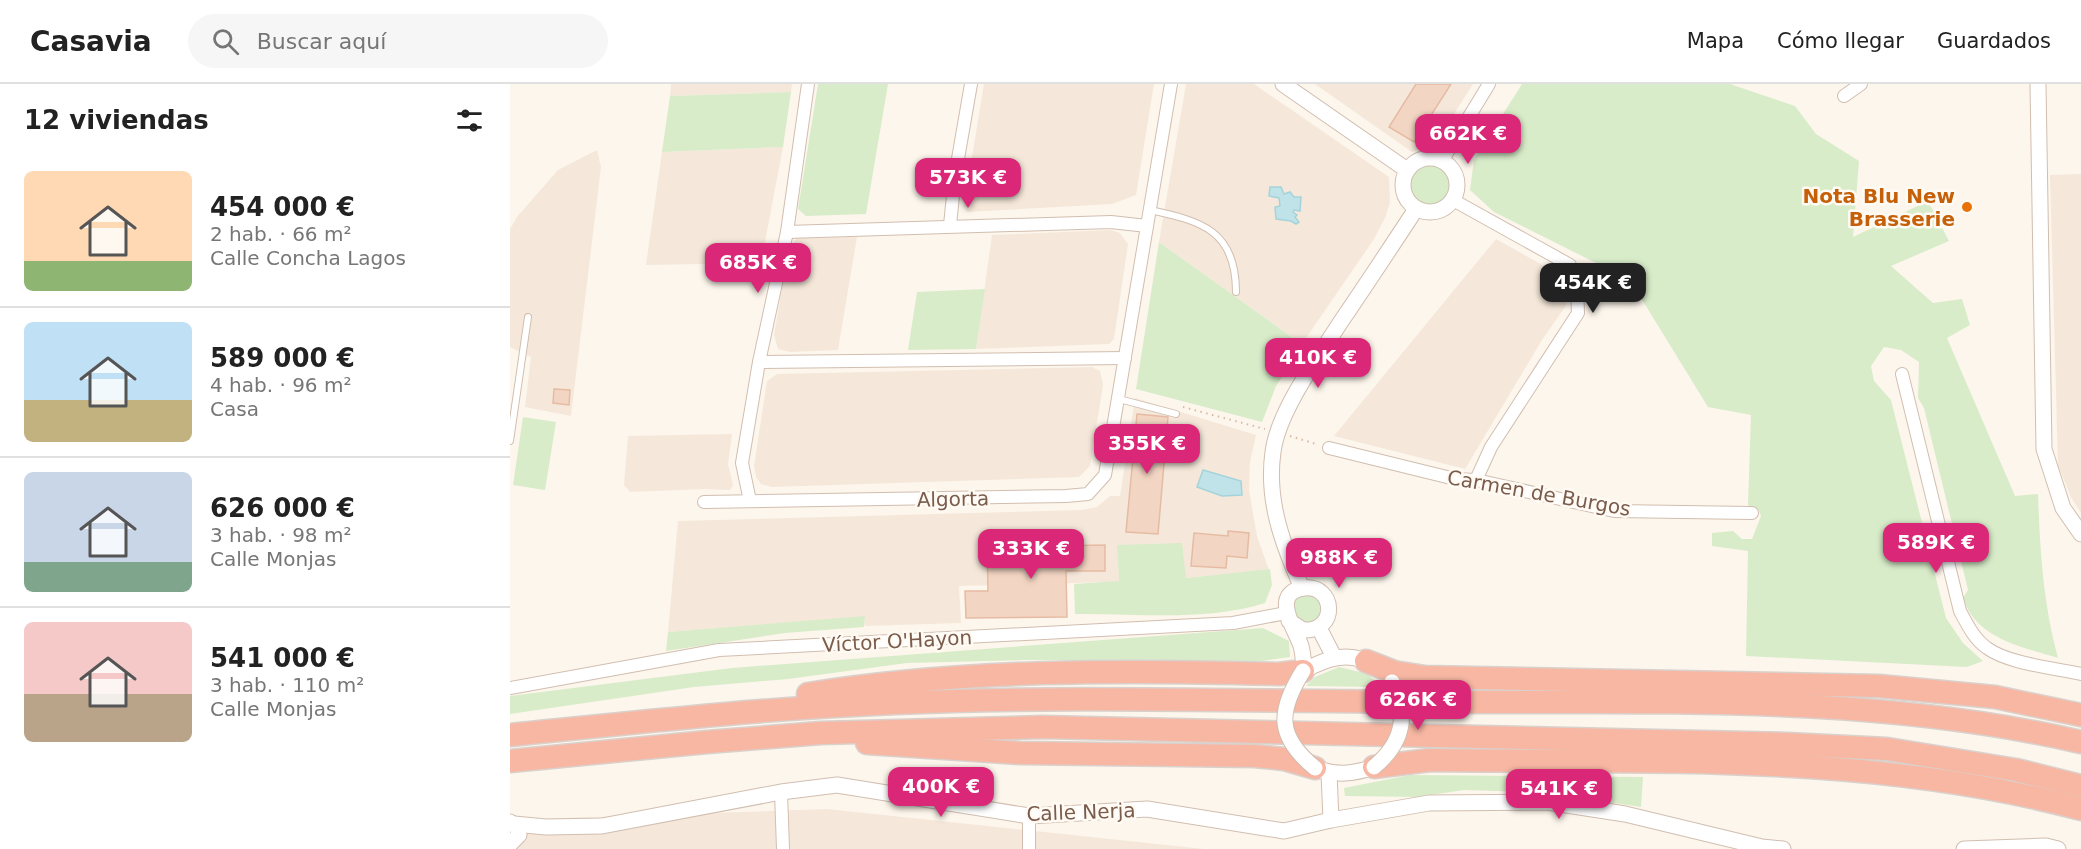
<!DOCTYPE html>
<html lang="es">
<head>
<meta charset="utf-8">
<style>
	:root { --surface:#fff; --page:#f6f6f6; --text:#222; --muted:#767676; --line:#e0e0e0; --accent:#db2777 }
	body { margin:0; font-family:"DejaVu Sans",sans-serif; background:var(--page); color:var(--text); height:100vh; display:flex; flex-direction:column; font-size:22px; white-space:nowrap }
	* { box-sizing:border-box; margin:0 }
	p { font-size:20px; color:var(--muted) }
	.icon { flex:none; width:33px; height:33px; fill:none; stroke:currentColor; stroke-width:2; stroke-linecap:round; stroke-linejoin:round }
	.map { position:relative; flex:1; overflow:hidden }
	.details { display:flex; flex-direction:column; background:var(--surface); width:510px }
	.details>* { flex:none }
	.price { position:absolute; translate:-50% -51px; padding:0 14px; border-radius:12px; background:var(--accent); color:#fff; font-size:20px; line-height:39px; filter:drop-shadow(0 2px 3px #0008) }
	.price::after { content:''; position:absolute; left:50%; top:36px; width:18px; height:14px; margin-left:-9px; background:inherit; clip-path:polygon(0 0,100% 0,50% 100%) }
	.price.selected { background:#222; color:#fff }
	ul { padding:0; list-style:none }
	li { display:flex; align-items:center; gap:18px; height:150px; padding:0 24px }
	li+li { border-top:2px solid var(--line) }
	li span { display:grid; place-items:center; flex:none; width:168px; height:120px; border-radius:9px; color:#555 }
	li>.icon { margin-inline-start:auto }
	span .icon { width:72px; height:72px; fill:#fffc; stroke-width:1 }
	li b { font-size:26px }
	h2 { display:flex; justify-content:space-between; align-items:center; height:72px; padding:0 24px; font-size:26px }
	header { display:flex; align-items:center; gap:36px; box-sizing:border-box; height:84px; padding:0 30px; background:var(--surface); border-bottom:2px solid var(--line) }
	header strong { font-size:28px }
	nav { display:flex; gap:33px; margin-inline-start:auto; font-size:21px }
	.search { width:420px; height:54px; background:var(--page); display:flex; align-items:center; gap:15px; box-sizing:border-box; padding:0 21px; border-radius:33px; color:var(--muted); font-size:22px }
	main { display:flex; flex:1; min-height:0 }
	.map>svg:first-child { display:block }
</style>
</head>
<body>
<header>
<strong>Casavia</strong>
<div class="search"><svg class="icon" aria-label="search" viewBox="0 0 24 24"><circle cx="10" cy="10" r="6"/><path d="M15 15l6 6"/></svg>Buscar aquí</div>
<nav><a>Mapa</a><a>Cómo llegar</a><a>Guardados</a></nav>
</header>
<main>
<section class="details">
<h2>12 viviendas<svg class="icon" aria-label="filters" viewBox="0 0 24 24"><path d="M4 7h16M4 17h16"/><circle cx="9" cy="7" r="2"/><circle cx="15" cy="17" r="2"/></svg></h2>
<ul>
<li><span style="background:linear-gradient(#ffd9b3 75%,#8fb573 0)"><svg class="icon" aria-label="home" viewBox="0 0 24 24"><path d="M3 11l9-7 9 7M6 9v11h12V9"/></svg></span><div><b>454 000 €</b><p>2 hab. · 66 m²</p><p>Calle Concha Lagos</p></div></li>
<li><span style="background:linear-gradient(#bfe0f5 65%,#c2b280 0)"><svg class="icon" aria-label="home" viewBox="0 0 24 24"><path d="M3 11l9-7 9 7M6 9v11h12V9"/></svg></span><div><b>589 000 €</b><p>4 hab. · 96 m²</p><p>Casa</p></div></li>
<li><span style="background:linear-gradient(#c9d6e8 75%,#7fa58c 0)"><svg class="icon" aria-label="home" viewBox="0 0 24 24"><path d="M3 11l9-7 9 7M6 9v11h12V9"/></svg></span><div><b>626 000 €</b><p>3 hab. · 98 m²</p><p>Calle Monjas</p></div></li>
<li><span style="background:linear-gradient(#f6c9c9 60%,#b9a48a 0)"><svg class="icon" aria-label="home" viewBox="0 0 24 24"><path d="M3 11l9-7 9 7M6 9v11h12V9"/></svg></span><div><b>541 000 €</b><p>3 hab. · 110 m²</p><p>Calle Monjas</p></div></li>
</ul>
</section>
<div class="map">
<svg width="1571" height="765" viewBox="0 0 1571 765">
	<rect width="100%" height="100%" fill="#fdf6ec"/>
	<g fill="#f5e8da">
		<polygon points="161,0 282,0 281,8 160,12"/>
		<polygon points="474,0 644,0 626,111 602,120 457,128 454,122"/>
		<polygon points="676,0 744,0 879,93 880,119 875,134 864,155 792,260 649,158"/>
		<polygon points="805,0 963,0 926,58 922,62 902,68"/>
		<polygon points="273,63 251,179 136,181 152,68"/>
		<polygon points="87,66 91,83 61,332 15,323 21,273 0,263 0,145 7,133 48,86"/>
		<polygon points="1571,90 1571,429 1561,413 1548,381 1540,91"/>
		<polygon points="601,146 610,149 618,160 604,255 599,260 466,265 482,151"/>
		<polygon points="347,153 328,266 280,268 268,265 264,251 279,164 287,154"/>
		<polygon points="986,155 1043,187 1053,199 1057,214 1055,223 1032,256 955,385 824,352"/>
		<polygon points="582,283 590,287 593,301 580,382 569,393 262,403 251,400 246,393 244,382 257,297 267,290"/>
		<polygon points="625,314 746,351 740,378 739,406 747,452 759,486 675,494 608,461 609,497 604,498 449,502 451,539 355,542 354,533 158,548 168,437 572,426 587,423 600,412 610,412"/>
		<polygon points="222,350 218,380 223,401 220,406 194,405 120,408 114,401 118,352"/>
		<polygon points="317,725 694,765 0,765 0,736"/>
	</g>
	<g fill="#d8ecc9">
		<polygon points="308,0 378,0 356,130 296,132 288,125"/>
		<path d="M1012,0H1220L1285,22L1306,50L1349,77L1343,153L1418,117L1439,157L1381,182L1423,219L1452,215L1460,241L1437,254L1505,412L1528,410C1530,467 1533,519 1548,574C1513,563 1466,555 1453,514L1458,506L1414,324L1408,314L1409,278L1391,266L1374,263L1361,282L1364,297L1381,316L1436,534L1453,559L1473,577L1457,583L1236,572L1238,467L1202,462V449L1223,447L1232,455H1242L1251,432L1248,425L1238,421L1241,331L1198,323L1120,196L984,128L960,106L964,76Z"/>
		<polygon points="281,8 273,63 152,68 160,12"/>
		<circle cx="921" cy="102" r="21"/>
		<polygon points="649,158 793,261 766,302 752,338 626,305"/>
		<polygon points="475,205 466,265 398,266 407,208"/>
		<polygon points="13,333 46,338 35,406 3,401"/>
		<path d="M672,459L676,494L760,485L762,501L755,519C694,538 628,529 565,530L564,500L609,497L607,461Z"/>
		<circle cx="797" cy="525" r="15"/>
		<polygon points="355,532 354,543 275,549 156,567 158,548"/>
		<polygon points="753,544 779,557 780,573 752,577 513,576 397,579 278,595 184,603 0,630 0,612 222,584"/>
		<polygon points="829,583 858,590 870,603 796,602 805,593"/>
		<polygon points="900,691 1133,693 1131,723 1034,709 986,707 954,706 907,713 835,712 834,704"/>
	</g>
	<g fill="#bfe3e8" stroke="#a5d3da" stroke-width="1.5">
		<polygon points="760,103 771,103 774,110 780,108 784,113 791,113 790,127 784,126 783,128 787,131 785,133 789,138 786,140 781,137 766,135 765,123 770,122 769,114 759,112"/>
		<polygon points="693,386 731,397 732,411 712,412 687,403"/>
	</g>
	<g fill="#f3d5c3" stroke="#e6bba3" stroke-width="1.5">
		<polygon points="906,0 941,0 904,58 879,43"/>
		<polygon points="44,305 60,306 59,321 43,319"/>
		<polygon points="627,330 658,333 648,450 616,448"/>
		<polygon points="718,447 739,449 737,474 717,472 716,484 681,482 684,449 718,452"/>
		<polygon points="595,461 595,487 556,487 557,533 456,534 455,507 478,507 477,463"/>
	</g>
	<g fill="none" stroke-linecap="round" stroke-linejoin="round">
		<g stroke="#d1beb0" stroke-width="8">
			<g id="service">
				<path d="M640,126C691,137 726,146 726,208"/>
				<polyline points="609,315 666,330"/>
				<polyline points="0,357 18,233"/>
			</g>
		</g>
		<g stroke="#d1beb0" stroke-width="14">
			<g id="minor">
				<polyline points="1334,12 1351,0"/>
				<polyline points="932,77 979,0"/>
				<polyline points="943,116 1060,181 1067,201 1068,229 981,363 966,396"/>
				<polyline points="440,141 445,92 461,0"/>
				<polyline points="277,148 601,138 637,142"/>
				<polyline points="249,278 615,274"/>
				<path d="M1392,290L1450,527C1457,540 1464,555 1477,564C1499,580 1545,584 1571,590"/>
				<polyline points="819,364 945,395 966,396 1104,427 1242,429"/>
				<polyline points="240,417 232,379 249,278 277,148 298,0"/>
				<polyline points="194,418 556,412 578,410 595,391 661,0"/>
				<polyline points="0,604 209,566 723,539 776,529"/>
				<polyline points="271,708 273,765"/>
				<polyline points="519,732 519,765"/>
			</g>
		</g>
		<g stroke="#d1beb0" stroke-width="17">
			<g id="tertiary">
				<polyline points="773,0 897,86"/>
				<polyline points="1528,0 1534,365 1553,424 1571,450"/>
				<circle cx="920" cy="101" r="27"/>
				<path d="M792,504C773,461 756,417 763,368C768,327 808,274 830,239C856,201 881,163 906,125"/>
				<path d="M779,537L793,546C829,548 825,500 794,504C759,509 786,546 791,562C793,569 793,577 795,585"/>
				<polyline points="809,544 824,573"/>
				<path d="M793,587C815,575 841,565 863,582"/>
				<path d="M805,684C827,692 843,690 864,683"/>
				<polyline points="819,689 821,736"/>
				<polyline points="0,738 7,743 9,751 0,760"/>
				<polyline points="4,740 36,743 92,742 271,708 327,701 519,732 637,725 774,747 821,736 919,719 1037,718 1115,730 1252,763 1273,765"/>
				<polyline points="1454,765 1536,762 1548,765"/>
			</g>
		</g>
		<g stroke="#dad1cd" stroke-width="25">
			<g id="motorway">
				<polyline points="856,577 884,588 915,593 1369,602 1485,613 1571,631"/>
				<path d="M298,610C454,585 611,586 769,590L793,587"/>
				<path d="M0,651C129,638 257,624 386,619C568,611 751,618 933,618C1145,619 1363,610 1571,658"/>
				<polyline points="357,659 510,669 745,672 774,675 805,684"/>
				<polyline points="0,677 197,658 311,649 533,643 1277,660 1377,665 1506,686 1571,702"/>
				<path d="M864,683L920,676C1137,679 1359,668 1571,725"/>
			</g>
		</g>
		<g stroke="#d9b8a5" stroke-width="2" stroke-dasharray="1.5 4.5" stroke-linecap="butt">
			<polyline points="673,323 755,345"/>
			<polyline points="780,352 806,360"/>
		</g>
		<use href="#service" stroke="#fff" stroke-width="6"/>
		<use href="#minor" stroke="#fff" stroke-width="12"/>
		<use href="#tertiary" stroke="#fff" stroke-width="15"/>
		<use href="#motorway" stroke="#f7b7a3" stroke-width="22"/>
		<g stroke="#d1beb0" stroke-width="17" stroke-linecap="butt">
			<g id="tertiary-bridge">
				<path d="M793,587C768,627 766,652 805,684"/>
				<path d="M864,683C893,659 899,631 882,598"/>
			</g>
		</g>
		<use href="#tertiary-bridge" stroke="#fff" stroke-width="15"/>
	</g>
	<circle fill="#e8710a" stroke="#fffaf3" stroke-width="2" cx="1457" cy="123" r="6"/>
	<g text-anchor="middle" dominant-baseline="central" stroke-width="5" stroke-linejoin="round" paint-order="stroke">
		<g font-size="20" font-weight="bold" fill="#c56008" stroke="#fffaf3" text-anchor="end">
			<text x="1445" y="112">Nota Blu New<tspan x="1445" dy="23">Brasserie</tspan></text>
		</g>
		<g font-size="20" fill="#7a5c4d" stroke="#fffaf3">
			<text transform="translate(1029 409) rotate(10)">Carmen de Burgos</text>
			<text transform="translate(443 415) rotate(-1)">Algorta</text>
			<text transform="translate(387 557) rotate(-3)">Víctor O'Hayon</text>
			<text transform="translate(571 728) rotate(-2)">Calle Nerja</text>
		</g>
	</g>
</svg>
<b class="price" style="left:958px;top:81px">662K €</b>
<b class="price" style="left:458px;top:125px">573K €</b>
<b class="price" style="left:248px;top:210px">685K €</b>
<b class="price selected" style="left:1083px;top:230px">454K €</b>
<b class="price" style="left:808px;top:305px">410K €</b>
<b class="price" style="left:637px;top:391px">355K €</b>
<b class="price" style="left:1426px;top:490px">589K €</b>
<b class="price" style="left:521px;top:496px">333K €</b>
<b class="price" style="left:829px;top:505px">988K €</b>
<b class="price" style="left:908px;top:647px">626K €</b>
<b class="price" style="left:431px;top:734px">400K €</b>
<b class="price" style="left:1049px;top:736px">541K €</b>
</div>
</main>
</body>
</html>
